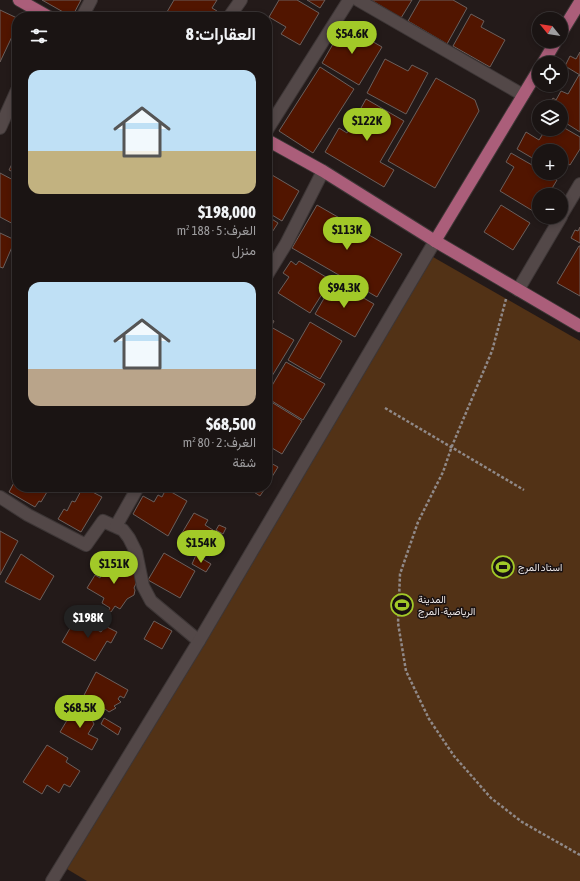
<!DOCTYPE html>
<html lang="ar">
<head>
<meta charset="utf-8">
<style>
	:root { --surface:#1a1413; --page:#272121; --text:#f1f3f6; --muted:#9f9ea0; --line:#383333; --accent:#a2c928 }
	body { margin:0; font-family:"Asap Condensed",Vazirmatn,sans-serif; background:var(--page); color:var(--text); direction:rtl; height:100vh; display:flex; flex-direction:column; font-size:15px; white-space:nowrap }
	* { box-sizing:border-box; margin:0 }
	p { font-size:13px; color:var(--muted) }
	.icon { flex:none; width:22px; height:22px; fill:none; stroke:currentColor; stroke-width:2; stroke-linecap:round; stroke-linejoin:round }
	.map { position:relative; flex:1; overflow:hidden; direction:ltr }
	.side { position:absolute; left:12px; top:12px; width:260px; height:480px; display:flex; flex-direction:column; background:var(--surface); border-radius:16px; box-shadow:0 2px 6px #0003,0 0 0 1px var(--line); direction:rtl }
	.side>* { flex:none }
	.needle { width:26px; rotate:300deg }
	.buttons { position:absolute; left:532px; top:12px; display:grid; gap:8px }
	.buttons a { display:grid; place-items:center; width:36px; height:36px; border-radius:50%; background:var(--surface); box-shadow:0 2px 6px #0003,0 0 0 1px var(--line); font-size:20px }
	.price { position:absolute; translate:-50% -34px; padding:0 9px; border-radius:14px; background:var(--accent); color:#111; font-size:13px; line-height:26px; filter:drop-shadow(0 1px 2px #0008) }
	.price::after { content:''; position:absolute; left:50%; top:24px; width:12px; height:9px; margin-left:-6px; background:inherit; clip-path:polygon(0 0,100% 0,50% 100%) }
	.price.selected { background:#222; color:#fff }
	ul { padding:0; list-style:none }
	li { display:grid; align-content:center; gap:8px; height:212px; padding:0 16px }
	li span { display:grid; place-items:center; height:124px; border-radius:12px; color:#555 }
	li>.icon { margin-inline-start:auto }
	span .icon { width:72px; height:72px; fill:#fffc; stroke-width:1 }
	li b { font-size:17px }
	h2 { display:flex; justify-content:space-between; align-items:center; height:48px; padding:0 16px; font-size:17px }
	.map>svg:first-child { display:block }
</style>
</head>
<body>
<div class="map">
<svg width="580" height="881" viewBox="0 0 580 881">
	<rect width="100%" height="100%" fill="#231a19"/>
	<polygon fill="#523216" points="433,257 580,341 580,881 87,881 67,869"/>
	<g fill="#511500" stroke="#6a5f5c">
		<polygon points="42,0 81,0 72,17"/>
		<polygon points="174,0 217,0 212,8 217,11 213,17 164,17"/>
		<polygon points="279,0 297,0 319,13 300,45 281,34 286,27 269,17"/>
		<polygon points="307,0 325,0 320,8"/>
		<polygon points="371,0 412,0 401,18"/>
		<polygon points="420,0 453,0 467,8 447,44 408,21"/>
		<polygon points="0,10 17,18 17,26 0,62"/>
		<polygon points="471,14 484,21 481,27 505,40 490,67 453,46"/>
		<polygon points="344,25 382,47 359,85 322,63"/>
		<polygon points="580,52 580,75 565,66 570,56 576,59"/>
		<polygon points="385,59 408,71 412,65 428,73 406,114 367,93"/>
		<polygon points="320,67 354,89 313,153 279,131"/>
		<polygon points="579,75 580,76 580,132 561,120 561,107 548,107 553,98 556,100 561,91 568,94"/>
		<polygon points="436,78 475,100 479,111 435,188 388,161"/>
		<polygon points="366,99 404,121 380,162 394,170 384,187 325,152 339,128 347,133"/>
		<polygon points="561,126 580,137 580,149 570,165 561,160 561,151 539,151 539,162 517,149 526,132 539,140 546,129 561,129"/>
		<polygon points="511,153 539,169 539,173 546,173 557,180 548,195 539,195 538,214 500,191 514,167 506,162"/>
		<polygon points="17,154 17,174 9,170"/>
		<polygon points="267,172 299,191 282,221 267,212"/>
		<polygon points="0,173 17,182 17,226 0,217"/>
		<polygon points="317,205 402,254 377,297 292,248"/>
		<polygon points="501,205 530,223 513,250 484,232"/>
		<polygon points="267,216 278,223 267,240"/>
		<polygon points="580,227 580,243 571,238 575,230 578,231"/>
		<polygon points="0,233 15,240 3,268 0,267"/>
		<polygon points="579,246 580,246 580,296 557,283"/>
		<polygon points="291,261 296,265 299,261 331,280 310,313 278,293 289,277 283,273"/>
		<polygon points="334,281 374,304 355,337 315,314"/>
		<polygon points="267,317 274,321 271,327 294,340 272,376 267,373"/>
		<polygon points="310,322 342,341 320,379 288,360"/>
		<polygon points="286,362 325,384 303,420 267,398 267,394"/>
		<polygon points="268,400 302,421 282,454 267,445"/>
		<polygon points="267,461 278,467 267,485"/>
		<polygon points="17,477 17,487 50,487 41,502 39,501 35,507 9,492"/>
		<polygon points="83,487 102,497 81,532 58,519 64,509 67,511 72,501 75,502"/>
		<polygon points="246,487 266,487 260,496"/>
		<polygon points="166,489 187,501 168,536 133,514 143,496 154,502 158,495 162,497"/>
		<polygon points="194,513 208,520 205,525 213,530 211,533 219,538 210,556 179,538"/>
		<polygon points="219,525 226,528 223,534 216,530"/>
		<polygon points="0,531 18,541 0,575"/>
		<polygon points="164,553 195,571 180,598 148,580"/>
		<polygon points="21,554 54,576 40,600 5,582"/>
		<polygon points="196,555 211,564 206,572 192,564"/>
		<polygon points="117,563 139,576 134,588 135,590 134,595 127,599 120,609 115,606 111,612 108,611 110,608 102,603 104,598 87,588 95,575 100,578 101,575 96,573 102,564 112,570"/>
		<polygon points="76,618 101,632 105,626 117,632 111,643 107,641 95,661 62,642"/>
		<polygon points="154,621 172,631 162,649 144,639"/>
		<polygon points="96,672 128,690 124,698 120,696 118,699 121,702 114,706 116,708 109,712 105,709 102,713 81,701"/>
		<polygon points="81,709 89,714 94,724 88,734 98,739 92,750 60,732 72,712"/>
		<polygon points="104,718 121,728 118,735 101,724"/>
		<polygon points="47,745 68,758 66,762 80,771 70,787 64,784 59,793 47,785 42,794 23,782"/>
	</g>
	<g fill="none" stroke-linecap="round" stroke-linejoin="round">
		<g stroke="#3d3636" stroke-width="14">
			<g id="minor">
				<polyline points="358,0 523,95"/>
				<polyline points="82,17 91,0"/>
				<polyline points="229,17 241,0"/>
				<polyline points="0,128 17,90"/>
				<polyline points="267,130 349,0"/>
				<polyline points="561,216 580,184"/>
				<polyline points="267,275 286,244 323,171"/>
				<polyline points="518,290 561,217"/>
				<polyline points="0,497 28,515 86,545 103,521 123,530 129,538 136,552 143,586 151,601 199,641"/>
				<polyline points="116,526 138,487"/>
				<polyline points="52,881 199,641 435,241"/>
			</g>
		</g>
		<g stroke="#3d3636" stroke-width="14">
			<g id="major">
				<polyline points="19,0 49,17"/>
				<polyline points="561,33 580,2"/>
				<polyline points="543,63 556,41"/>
				<polyline points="267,140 323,171 435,241 580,326"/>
				<polyline points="435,241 539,69"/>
			</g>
		</g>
		<g stroke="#908988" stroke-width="2.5" stroke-dasharray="3 2" stroke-linecap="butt">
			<polyline points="506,299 492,351 452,446 443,472 418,522 400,574 398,623 406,671 429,719 454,756 491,798 522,822 580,855"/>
			<polyline points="385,408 524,490"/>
		</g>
		<use href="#minor" stroke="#534848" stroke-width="12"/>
		<use href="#major" stroke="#ab5e7a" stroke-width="12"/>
	</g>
	<defs>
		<g id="stadium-ring" transform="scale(1.15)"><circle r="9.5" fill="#191111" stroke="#a2c928" stroke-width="1.5"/><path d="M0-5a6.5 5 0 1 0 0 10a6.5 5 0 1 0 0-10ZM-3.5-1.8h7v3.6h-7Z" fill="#a2c928"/></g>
	</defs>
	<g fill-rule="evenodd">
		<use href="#stadium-ring" x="503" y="567"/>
		<use href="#stadium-ring" x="402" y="605"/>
	</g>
	<g text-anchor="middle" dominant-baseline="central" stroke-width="3" stroke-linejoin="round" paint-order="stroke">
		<g font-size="10" fill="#ebe5e4" stroke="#191111" text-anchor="start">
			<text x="518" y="567">استاد المرج</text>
			<text x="418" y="599">المدينة<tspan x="418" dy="12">الرياضية- المرج</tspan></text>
		</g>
	</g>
</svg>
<div class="buttons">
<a><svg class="needle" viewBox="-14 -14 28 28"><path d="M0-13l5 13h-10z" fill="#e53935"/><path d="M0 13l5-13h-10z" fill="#9f9ea0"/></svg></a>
<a><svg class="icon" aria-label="locate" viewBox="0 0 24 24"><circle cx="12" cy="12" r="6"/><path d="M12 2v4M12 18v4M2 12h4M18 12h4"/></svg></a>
<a><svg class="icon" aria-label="layers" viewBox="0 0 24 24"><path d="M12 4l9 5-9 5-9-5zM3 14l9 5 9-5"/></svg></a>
<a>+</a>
<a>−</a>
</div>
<b class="price" style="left:352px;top:55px">$54.6K</b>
<b class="price" style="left:367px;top:142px">$122K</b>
<b class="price" style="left:347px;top:251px">$113K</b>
<b class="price" style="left:344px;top:309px">$94.3K</b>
<b class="price" style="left:201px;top:564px">$154K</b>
<b class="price" style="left:114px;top:585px">$151K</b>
<b class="price selected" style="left:88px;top:639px">$198K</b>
<b class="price" style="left:80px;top:729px">$68.5K</b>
<section class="side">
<h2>العقارات: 8<svg class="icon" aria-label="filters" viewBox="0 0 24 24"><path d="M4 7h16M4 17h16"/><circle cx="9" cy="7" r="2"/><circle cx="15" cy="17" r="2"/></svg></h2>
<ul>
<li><span style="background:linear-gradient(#bfe0f5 65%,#c2b280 0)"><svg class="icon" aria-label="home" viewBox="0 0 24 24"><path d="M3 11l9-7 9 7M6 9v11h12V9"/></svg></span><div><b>$198,000</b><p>الغرف: 5 · 188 m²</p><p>منزل</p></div></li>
<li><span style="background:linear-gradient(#bfe0f5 70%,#b9a48a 0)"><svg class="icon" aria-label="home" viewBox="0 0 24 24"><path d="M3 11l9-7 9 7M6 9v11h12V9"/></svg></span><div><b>$68,500</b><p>الغرف: 2 · 80 m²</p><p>شقة</p></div></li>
</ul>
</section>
</div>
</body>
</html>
